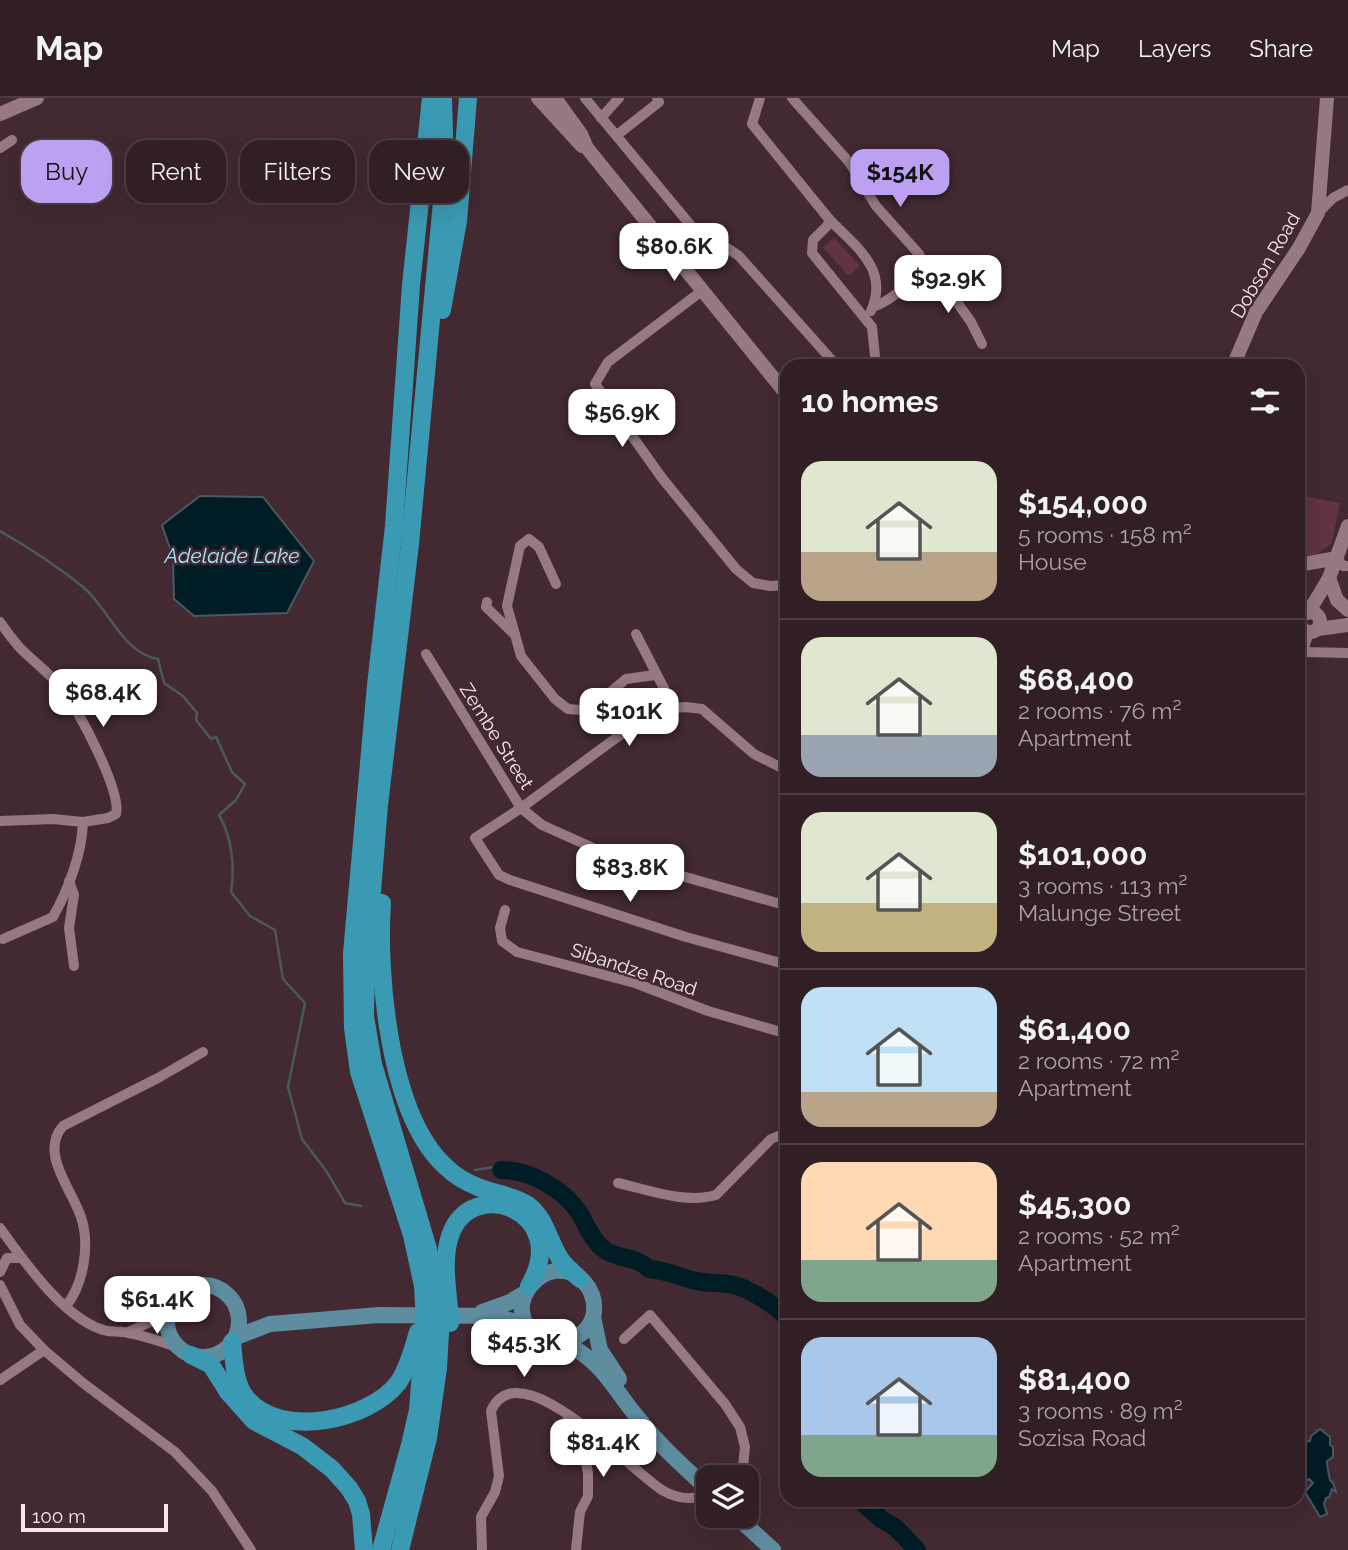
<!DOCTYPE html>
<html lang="en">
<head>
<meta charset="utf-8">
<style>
	:root { --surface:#321f26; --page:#3a272e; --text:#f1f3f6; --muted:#a8a2a7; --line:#4d3d43; --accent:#bca0f2 }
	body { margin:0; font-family:Raleway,sans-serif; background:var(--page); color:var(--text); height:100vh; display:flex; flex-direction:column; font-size:26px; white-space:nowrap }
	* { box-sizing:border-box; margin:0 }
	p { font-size:23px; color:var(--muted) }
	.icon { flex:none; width:38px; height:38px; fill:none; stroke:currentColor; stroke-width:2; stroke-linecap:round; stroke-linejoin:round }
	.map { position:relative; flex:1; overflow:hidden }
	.sheet { position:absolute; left:780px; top:261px; width:525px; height:1148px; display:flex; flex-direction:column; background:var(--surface); border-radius:21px; box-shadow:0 7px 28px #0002,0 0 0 2px var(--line) }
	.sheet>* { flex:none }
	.guide { position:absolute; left:21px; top:42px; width:654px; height:63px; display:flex; gap:14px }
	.controls { position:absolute; left:696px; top:1367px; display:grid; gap:14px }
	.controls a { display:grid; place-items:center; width:63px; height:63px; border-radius:14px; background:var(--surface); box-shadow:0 7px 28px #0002,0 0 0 2px var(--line); font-size:35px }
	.scale { position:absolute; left:21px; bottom:18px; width:147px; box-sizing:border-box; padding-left:7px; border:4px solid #f8e7ec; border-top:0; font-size:19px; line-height:24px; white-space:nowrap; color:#f8e7ec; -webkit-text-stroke:5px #422932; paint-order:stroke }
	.price { position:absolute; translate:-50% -60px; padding:0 16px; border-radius:14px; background:#fff; color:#222; font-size:23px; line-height:46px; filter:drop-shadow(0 2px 4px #0008) }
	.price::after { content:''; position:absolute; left:50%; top:42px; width:21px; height:16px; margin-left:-10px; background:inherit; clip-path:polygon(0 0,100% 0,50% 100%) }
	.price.on { background:var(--accent); color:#111 }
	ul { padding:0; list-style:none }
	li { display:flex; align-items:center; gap:21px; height:175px; padding:0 21px }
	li+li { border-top:2px solid var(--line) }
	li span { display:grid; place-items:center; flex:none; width:196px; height:140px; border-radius:21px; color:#555 }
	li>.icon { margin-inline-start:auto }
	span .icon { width:84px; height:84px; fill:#fffc; stroke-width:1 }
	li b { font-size:30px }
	h2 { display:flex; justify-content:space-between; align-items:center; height:84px; padding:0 21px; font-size:30px }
	.chip { padding:0 24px; border-radius:21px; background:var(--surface); box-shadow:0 7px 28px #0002,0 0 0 2px var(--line); font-size:24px; line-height:63px }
	.chip.on { background:var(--accent); color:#111 }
	header { display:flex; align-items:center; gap:42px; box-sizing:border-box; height:98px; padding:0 35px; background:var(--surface); border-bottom:2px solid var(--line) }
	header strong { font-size:33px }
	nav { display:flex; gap:38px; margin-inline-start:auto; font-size:24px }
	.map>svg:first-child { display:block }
</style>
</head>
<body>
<header>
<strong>Map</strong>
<nav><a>Map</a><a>Layers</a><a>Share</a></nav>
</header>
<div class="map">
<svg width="1348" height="1452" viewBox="0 0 1348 1452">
	<rect width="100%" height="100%" fill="#422932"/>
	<g fill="#613345">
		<polygon points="834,140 860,168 849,178 823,150"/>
		<polygon points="1299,397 1340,405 1332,445 1317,456 1299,459"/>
	</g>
	<g fill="#001c24" stroke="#4a5960" stroke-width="2">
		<polygon points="200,398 263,399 314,463 287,515 194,518 174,501 173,459 162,427"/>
		<path d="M1320,1331L1330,1339V1347L1333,1349V1359L1327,1363C1327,1370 1329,1376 1330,1382L1333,1385L1336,1394L1332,1391L1329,1399L1326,1400L1324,1406L1327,1416L1320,1419L1305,1394L1313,1385L1309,1381L1305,1383L1303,1374L1298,1371L1299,1348L1301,1345L1310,1343L1311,1338Z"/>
	</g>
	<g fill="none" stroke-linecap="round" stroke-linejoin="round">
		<g stroke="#4a5960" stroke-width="2.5">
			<path d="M0,433C28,449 57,468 82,488C108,509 123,556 158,561L164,585L183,598L197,615L196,622L211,641L216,639L232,674L245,686L236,702L219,717C232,739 235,769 231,794L250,818L275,832L283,881L305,905L288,989L302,1041L327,1074L345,1105L361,1108"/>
			<polyline points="475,1072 494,1069 501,1072"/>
		</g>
		<g stroke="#001c24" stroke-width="18">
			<path d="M501,1072C530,1072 564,1091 580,1116C587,1128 593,1144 605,1152C619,1162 637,1158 649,1171C666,1172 680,1179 696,1183C709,1186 722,1184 734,1187C749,1191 782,1210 788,1223"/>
			<polyline points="860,1402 881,1421 896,1430 917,1452"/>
		</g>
		<g stroke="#977983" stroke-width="10">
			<polyline points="585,0 702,141"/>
			<polyline points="760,0 752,26 829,121 828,127 813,142 812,155 872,229 876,268"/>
			<path d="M792,0L849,64L876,108L919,156L923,165L922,172C907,186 893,202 873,209"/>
			<polyline points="601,20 619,0"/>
			<polyline points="617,37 659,4 657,0"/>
			<polyline points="0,50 12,42"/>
			<polyline points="1318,115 1333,100 1348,92"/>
			<path d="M829,121C855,148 890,171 871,213"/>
			<polyline points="682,167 702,141 712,140 739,158 837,268"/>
			<polyline points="922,172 931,172 937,176 971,224 982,246"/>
			<polyline points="703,192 608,264 595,286 662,380 736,471 753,485 770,488 788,487"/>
			<polyline points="1337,460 1343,468 1348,468"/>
			<polyline points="556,486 539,449 529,441 520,448 507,508 521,558 555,601 568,611 581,612 607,597 626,581 655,577"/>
			<polyline points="487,504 486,509 515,537"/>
			<path d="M0,524C6,533 13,542 20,550C34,564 51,576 63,592C78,611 122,694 116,716L108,720L83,724"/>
			<polyline points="636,536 674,610"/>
			<polyline points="1304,554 1348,555"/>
			<polyline points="426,556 521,710 542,727 611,758 788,808"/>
			<polyline points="1298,569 1309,534"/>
			<polyline points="788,673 754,656 702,611 686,609 674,610 620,637 521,710 475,740 499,777 510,782 686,839 788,867"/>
			<path d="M0,723L53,721L83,724C82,756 68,792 53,819L3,841"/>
			<polyline points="69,783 74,797 69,830 74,868"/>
			<polyline points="505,812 500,830 502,843 517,854 635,885 708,913 788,936"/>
			<path d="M618,1085C649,1092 685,1106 716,1097L771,1041L788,1034"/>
			<path d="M0,1130C24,1163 65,1223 107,1233C114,1234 121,1233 128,1235C146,1238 163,1244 180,1250"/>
			<polyline points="0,1174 7,1160 22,1160"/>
			<polyline points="0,1187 20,1227 44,1252 83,1285 175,1354 212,1393 251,1452"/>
			<path d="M66,1208C84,1186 90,1146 81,1119C72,1091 39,1055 63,1028L158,980L203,954"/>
			<polyline points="128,1234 157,1221 168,1212"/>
			<polyline points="624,1241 650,1217 725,1306 740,1329 745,1349 742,1379"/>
			<polyline points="0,1282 44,1252"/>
			<polyline points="568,1319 584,1354 588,1375 588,1398 580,1414 576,1452"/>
			<path d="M482,1452L481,1419L495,1394L499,1378L491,1313C519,1249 633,1375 662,1392C677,1401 694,1403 709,1395"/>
		</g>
		<g stroke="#977983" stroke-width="14">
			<polyline points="538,0 582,48"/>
			<polyline points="555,0 581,36 587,50 788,298"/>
			<polyline points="0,16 37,0"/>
			<polyline points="1233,268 1256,214 1299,150 1318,115 1327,0"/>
			<polyline points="1298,467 1337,460"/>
			<polyline points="1329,480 1337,502 1348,512"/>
			<circle cx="1310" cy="524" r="10"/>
			<polyline points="1308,515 1329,480 1348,428"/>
			<polyline points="1318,531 1348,527"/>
		</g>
		<g stroke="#5f8da0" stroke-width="16">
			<circle cx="203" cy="1223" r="36"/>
			<polyline points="482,1214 510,1204 525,1195"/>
			<polyline points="593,1219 600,1252 619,1281"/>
			<polyline points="236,1239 270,1226 379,1217 497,1218 527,1228"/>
			<path d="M561,1245C577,1241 591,1232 594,1215C595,1204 592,1193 585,1185C550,1146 493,1210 539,1239C552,1248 569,1245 583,1256C606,1272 620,1299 638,1320C659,1347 684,1369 709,1392"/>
			<polyline points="736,1418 773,1452"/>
		</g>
		<g stroke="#3a9ab3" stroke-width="18">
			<polyline points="442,212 458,123 468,0"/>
			<path d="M382,805C377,877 389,1018 446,1069C454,1077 468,1085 478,1089C494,1096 513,1097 528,1107C546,1120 549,1145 561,1162C566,1169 574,1175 580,1181"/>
			<path d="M450,1225C449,1197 441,1165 450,1138C471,1075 573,1114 529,1188"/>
			<path d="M232,1244C234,1262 234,1286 247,1301C281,1341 368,1323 398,1285C408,1271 413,1250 418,1234"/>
			<polyline points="191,1257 211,1267 228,1294 254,1323 302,1348 332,1371 349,1390 357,1403 361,1416 364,1452"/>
			<polyline points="381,1452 410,1347 418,1312 425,1223 423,1188 412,1137 359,974 353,930 352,855 376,587 394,428 411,187 431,0"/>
			<polyline points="400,1452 428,1340 438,1270 440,1235 436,1193 428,1151 373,966 365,918 366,867 379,707 410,446 445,72 443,0"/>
		</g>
	</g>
	<g text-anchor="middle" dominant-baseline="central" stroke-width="5" stroke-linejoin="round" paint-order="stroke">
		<g font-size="19" fill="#f8e7ec" stroke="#422932">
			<text transform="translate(1265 167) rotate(-60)">Dobson Road</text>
			<text transform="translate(497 638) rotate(58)">Zembe Street</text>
			<text transform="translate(634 871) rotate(18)">Sibandze Road</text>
		</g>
		<g font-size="21" font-style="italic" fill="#9ee8fd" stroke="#422932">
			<text x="232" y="457">Adelaide Lake</text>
		</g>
	</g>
</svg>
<div class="controls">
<a><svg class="icon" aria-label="layers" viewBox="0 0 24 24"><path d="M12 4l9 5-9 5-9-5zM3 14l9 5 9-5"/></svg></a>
</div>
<div class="scale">100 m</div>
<b class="price on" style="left:900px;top:111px">$154K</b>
<b class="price" style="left:674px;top:185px">$80.6K</b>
<b class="price" style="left:948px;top:217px">$92.9K</b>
<b class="price" style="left:622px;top:351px">$56.9K</b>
<b class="price" style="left:103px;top:631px">$68.4K</b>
<b class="price" style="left:629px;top:650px">$101K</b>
<b class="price" style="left:630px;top:806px">$83.8K</b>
<b class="price" style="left:157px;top:1238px">$61.4K</b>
<b class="price" style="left:524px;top:1281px">$45.3K</b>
<b class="price" style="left:603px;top:1381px">$81.4K</b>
<div class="guide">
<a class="chip on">Buy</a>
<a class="chip">Rent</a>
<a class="chip">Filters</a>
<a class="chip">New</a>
</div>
<section class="sheet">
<h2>10 homes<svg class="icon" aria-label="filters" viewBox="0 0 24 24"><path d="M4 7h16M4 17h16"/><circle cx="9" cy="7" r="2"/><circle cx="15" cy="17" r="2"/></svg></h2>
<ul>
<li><span style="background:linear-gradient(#dfe7d0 65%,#b9a48a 0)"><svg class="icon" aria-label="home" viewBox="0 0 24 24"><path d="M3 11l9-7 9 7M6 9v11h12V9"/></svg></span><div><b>$154,000</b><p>5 rooms · 158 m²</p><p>House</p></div></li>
<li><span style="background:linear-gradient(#dfe7d0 70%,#9aa5b1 0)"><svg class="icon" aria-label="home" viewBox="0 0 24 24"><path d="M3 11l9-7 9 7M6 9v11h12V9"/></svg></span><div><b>$68,400</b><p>2 rooms · 76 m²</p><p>Apartment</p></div></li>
<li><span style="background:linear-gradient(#dfe7d0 65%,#c2b280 0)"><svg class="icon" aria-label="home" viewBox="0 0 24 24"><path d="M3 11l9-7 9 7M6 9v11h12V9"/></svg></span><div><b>$101,000</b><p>3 rooms · 113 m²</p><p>Malunge Street</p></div></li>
<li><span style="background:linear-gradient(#bfe0f5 75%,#b9a48a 0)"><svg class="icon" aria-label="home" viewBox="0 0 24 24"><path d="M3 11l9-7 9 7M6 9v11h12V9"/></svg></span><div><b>$61,400</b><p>2 rooms · 72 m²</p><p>Apartment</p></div></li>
<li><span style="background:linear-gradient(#ffd9b3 70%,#7fa58c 0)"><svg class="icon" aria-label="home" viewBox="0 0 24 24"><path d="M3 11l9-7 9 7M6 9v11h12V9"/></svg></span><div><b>$45,300</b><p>2 rooms · 52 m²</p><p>Apartment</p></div></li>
<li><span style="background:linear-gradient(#a9c7e8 70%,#7fa58c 0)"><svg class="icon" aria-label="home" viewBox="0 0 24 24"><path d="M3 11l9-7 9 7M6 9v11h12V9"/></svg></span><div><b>$81,400</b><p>3 rooms · 89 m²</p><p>Sozisa Road</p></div></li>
</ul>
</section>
</div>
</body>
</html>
